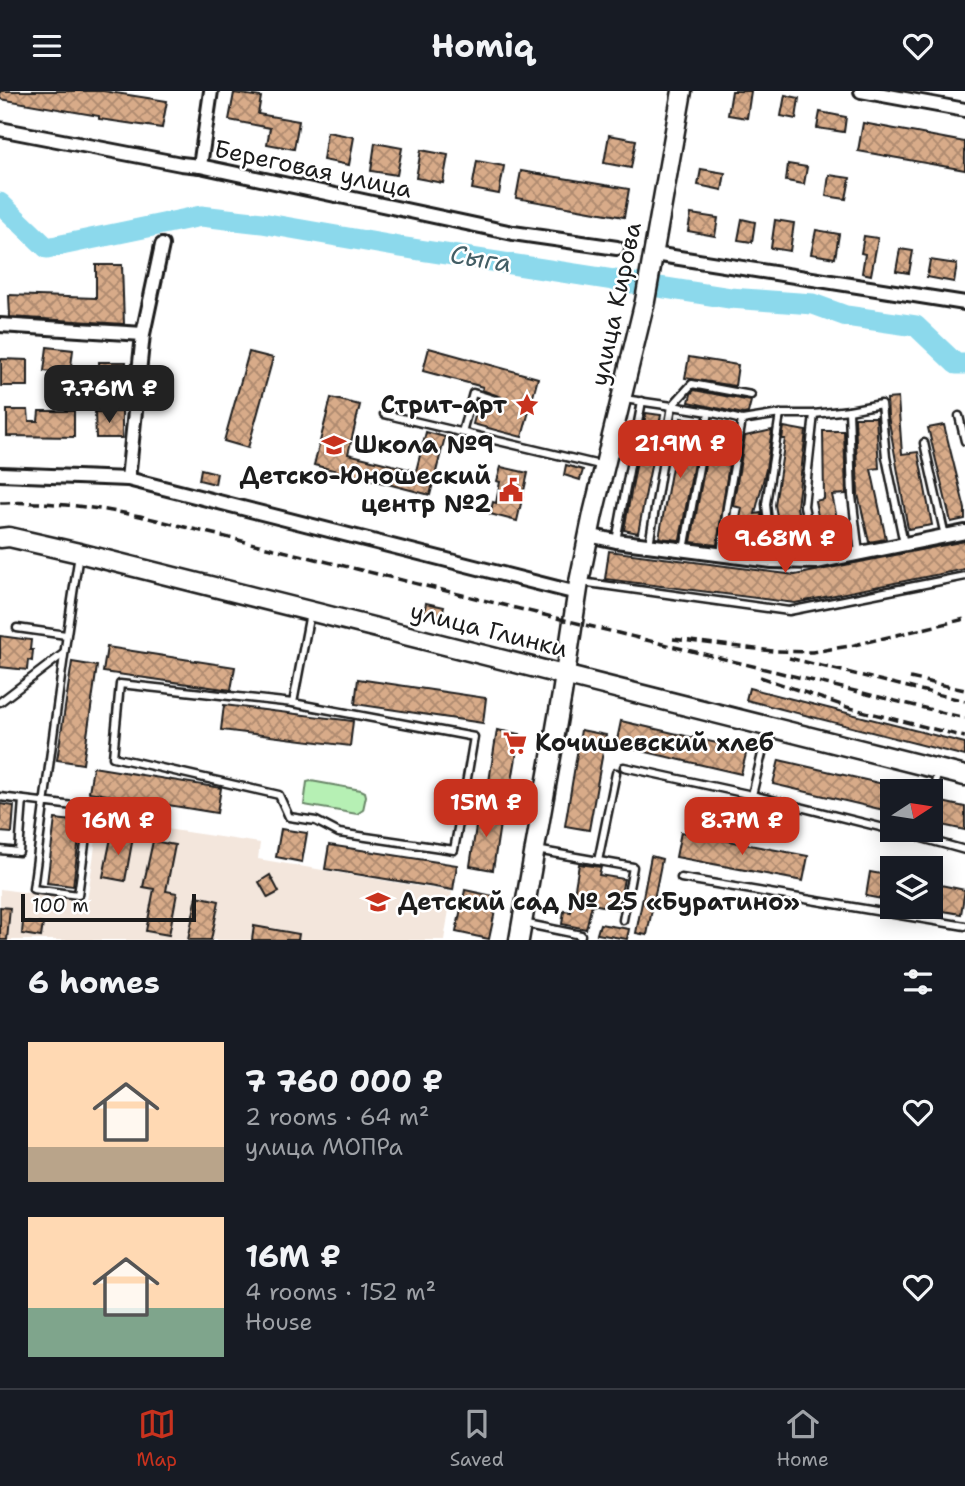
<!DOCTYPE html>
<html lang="en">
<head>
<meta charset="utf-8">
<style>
	:root { --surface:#171b24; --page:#242831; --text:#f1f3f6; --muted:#9ea1a6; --line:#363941; --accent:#c8321e }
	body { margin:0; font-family:"Shantell Sans",sans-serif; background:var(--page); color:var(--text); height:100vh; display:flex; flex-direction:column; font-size:26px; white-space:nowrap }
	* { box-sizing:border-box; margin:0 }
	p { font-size:23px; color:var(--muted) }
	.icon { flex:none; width:38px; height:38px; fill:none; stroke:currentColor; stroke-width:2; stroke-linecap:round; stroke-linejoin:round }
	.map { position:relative; height:849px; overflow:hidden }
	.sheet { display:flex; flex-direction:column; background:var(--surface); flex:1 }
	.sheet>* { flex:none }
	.needle { width:46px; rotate:78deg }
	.controls { position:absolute; left:880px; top:688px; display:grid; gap:14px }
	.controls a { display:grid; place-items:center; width:63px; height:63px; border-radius:0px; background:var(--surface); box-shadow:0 4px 18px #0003; font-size:35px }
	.scale { position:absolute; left:21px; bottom:18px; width:175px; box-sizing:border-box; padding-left:7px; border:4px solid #1c1c1c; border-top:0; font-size:19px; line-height:24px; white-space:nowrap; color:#1c1c1c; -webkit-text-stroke:5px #fff; paint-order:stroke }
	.price { position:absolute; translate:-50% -60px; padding:0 16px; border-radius:14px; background:var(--accent); color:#fff; font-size:23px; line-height:46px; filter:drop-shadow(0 2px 4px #0008) }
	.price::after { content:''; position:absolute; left:50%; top:42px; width:21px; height:16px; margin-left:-10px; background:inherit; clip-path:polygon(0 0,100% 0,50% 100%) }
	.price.active { background:#222; color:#fff }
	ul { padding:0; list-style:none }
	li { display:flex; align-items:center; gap:21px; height:175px; padding:0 28px }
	li span { display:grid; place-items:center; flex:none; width:196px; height:140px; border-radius:0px; color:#555 }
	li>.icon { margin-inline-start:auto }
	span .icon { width:84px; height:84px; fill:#fffc; stroke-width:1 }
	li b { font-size:30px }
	h2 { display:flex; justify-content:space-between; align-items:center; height:84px; padding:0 28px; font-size:30px }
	header { display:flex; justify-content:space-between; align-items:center; height:91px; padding:0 28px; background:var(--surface); font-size:32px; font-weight:700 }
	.tab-bar { display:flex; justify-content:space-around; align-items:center; height:98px; border-top:2px solid var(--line); background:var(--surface); font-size:19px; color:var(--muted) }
	.tab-bar a { display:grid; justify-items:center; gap:4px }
	.tab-bar .active { color:var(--accent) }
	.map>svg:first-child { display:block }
</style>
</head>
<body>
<header><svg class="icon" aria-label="menu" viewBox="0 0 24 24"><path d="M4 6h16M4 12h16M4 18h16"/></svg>Homiq<svg class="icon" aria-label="heart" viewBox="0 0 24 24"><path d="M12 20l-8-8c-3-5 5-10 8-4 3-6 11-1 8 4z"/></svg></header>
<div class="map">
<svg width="965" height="849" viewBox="0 0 965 849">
	<defs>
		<pattern id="building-cross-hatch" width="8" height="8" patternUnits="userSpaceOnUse" patternTransform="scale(1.75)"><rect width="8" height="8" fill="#d8ab89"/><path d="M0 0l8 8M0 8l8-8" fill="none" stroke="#ae8a6f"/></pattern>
	</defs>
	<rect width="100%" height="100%" fill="#fff"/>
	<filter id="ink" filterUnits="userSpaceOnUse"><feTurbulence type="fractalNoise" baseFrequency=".0143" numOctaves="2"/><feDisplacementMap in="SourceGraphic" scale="14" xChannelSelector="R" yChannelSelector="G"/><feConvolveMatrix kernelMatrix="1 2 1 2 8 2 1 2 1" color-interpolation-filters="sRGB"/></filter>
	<g filter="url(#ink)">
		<polygon fill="#f3e6dc" points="99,728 260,752 258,768 452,801 444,849 0,849 0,798 87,810"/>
		<polygon fill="#b6f0b4" stroke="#698668" stroke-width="2" points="311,690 361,699 365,701 366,705 363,719 357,723 304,714 307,691"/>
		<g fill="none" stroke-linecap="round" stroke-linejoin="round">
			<polyline stroke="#8cd9ec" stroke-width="21" points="0,112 47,157 201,125 262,132 400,156 730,207 813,213 846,225 916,235 956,273 965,273"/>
		</g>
		<g fill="url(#building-cross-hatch)" stroke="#1c1c1c" stroke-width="2">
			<polygon points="0,0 103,0 167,10 162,37 99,28 99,25 0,8"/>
			<polygon points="732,0 751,0 747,27 728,24"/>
			<polygon points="234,2 261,6 258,23 299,30 294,58 267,53 270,37 229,29"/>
			<polygon points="785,4 799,7 796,28 781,25"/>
			<polygon points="820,21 846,26 844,41 817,37"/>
			<polygon points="863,32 965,51 965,79 858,60"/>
			<polygon points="327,41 354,46 349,74 323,69"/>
			<polygon points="609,44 636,49 631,77 604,72"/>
			<polygon points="375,52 402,57 397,84 371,80"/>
			<polygon points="421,59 448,64 443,92 416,87"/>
			<polygon points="477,70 504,75 499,103 472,98"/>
			<polygon points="788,73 807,76 804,93 786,90"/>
			<polygon points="701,78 725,82 722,99 698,94"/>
			<polygon points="521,80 629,98 624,126 516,107"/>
			<polygon points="829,84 850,87 846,108 826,105"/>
			<polygon points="691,123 718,127 715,145 688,140"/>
			<polygon points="742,128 755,131 752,151 738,149"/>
			<polygon points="775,129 794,132 790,160 771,157"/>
			<polygon points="816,139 839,143 835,167 811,163"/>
			<polygon points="864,145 878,147 871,184 862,182 865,163 861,162"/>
			<polygon points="900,158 913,160 909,182 896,180"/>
			<polygon points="930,169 957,173 954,191 927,186"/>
			<polygon points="96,174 122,174 124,233 10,226 9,204 96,207"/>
			<polygon points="47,256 73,259 70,283 44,280"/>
			<polygon points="429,257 538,287 522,346 473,333 479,310 497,315 501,311 501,306 482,299 483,296 423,280"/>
			<polygon points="249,261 273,267 248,357 224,350"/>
			<polygon points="689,266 738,274 735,295 685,287"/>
			<polygon points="1,268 28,269 28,295 1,295"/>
			<polygon points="99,271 126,271 126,297 100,297"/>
			<polygon points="694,299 751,310 748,322 743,323 689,311 691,303"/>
			<polygon points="331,307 360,314 348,363 416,380 426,341 445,346 430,404 314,374"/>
			<polygon points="898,307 902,363 918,361 932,434 908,438 888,325 887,308"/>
			<polygon points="7,319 28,319 29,330 38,330 39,320 74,320 74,346 7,345"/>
			<polygon points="95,321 122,321 122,347 96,347"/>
			<polygon points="646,322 661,324 638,442 624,439"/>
			<polygon points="855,326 876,326 879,377 871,378 886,448 869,451 858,403"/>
			<polygon points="681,327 701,331 701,333 680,449 659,447"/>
			<polygon points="944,334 965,418 965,428 951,431 928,337"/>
			<polygon points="712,335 734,339 717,454 691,451"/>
			<polygon points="784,336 806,340 797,416 805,460 795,462 784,462 775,414 785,348 782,348"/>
			<polygon points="772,339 766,378 755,423 761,422 762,432 758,457 735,453 742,417 733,415 745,345"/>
			<polygon points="823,340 844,340 846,403 832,404 843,456 825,459 815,410 824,408"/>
			<polygon points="566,374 583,379 580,389 564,384"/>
			<polygon points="501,376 528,382 517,430 490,423 493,411 496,412 500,391 497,390"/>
			<polygon points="201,378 217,382 215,393 199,389"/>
			<polygon points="965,450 965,478 795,512 605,488 609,460 795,484"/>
			<polygon points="426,512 444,516 441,527 424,523"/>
			<polygon points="0,545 31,549 30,559 33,559 32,570 28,569 27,579 0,576"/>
			<polygon points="107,556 235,576 231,599 103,581"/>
			<polygon points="72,571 97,575 83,673 57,669"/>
			<polygon points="358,588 486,607 483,632 355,613"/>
			<polygon points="749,597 965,652 965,665 746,609"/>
			<polygon points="224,614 353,630 350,655 221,639"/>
			<polygon points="621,630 747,659 741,683 616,654"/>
			<polygon points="497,639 520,643 510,702 488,697"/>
			<polygon points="581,639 606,644 589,739 565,735"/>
			<polygon points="779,669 892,695 892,721 773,693"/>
			<polygon points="93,676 221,697 217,722 89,701"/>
			<polygon points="942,711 965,716 965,739 937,733"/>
			<polygon points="0,713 14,715 12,742 0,741"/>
			<polygon points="479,716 502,720 493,779 470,775"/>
			<polygon points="55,728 81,731 73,795 47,792"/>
			<polygon points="281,738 307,742 302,771 276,766"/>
			<polygon points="681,741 808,765 803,790 676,766"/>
			<polygon points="112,742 133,746 125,790 103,786"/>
			<polygon points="153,750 175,754 166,800 177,802 169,844 146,840 154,798 143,796"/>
			<polygon points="329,754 457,774 453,799 325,778"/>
			<polygon points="651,765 662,768 647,844 636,842"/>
			<polygon points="579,773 601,776 599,784 624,788 618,818 592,813 586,838 562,833 564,820 571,821"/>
			<polygon points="870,781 892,785 892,810 866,805"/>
			<polygon points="270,784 279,801 268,807 259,791"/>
			<polygon points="931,792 965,799 961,823 931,818"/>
			<polygon points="465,799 498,806 489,848 456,841"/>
			<polygon points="197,805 219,810 211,849 188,849"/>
			<polygon points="0,816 10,817 7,849 0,849"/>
			<polygon points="23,831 43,833 41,846 22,843"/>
			<polygon points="600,833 629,838 627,848 597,843"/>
			<polygon points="254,835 299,843 298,849 252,849"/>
		</g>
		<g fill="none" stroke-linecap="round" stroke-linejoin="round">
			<g stroke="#1c1c1c" stroke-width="11">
				<g id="lane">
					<polyline points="624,308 672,315 692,293 751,304"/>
					<polyline points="849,319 881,313 886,366 904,453"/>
					<polyline points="709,321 742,329 727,416 721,464"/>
					<polyline points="384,323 604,375"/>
					<polyline points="780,323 814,323 804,415 816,471"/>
					<polyline points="814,323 849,319 852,405 859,462"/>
					<polyline points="959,325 965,350"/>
					<polyline points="742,329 780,323 766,413 772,470"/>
					<polyline points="462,341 473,302 496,309"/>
					<polyline points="924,352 945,445"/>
					<polyline points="616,450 642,310"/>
					<polyline points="649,454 672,315 709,321 684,459"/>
					<polyline points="581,491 789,520 965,485"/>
					<polyline points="310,522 293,612 474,646 465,699 539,713"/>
					<polyline points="17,537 66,544"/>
					<polyline points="0,611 63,563"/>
					<polyline points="293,612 120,593 113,666 279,704 289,726 316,730 339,742 454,759 465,699"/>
					<polyline points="624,676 752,704 912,744"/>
					<polyline points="752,704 768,638"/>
					<path d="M0,706L90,717L78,804L33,798C48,686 61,575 79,464"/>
					<polyline points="931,708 938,680"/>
					<polyline points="924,738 922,747 965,759"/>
					<polyline points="0,759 19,761 23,709"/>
					<polyline points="536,759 633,776 623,829"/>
					<polyline points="598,770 616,682"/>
					<polyline points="681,787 965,835"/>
					<polyline points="523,832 581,844 580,849"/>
				</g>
			</g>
			<g stroke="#1c1c1c" stroke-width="18">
				<g id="street">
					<polyline points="861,0 965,19"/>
					<polyline points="0,38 181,73 200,75 513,142 617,157"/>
					<polyline points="200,75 211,0"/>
					<polyline points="654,163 965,212"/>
					<polyline points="0,234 143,243"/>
					<polyline points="0,383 128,388 577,502"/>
					<polyline points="128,388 143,243 162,154"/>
					<polyline points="588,444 616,450 772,470 816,471 965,441"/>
				</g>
			</g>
			<g stroke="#1c1c1c" stroke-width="23">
				<g id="secondary">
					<polyline points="0,447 9,446 79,462 965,685"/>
					<polyline points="519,849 562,603 579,491 593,423 645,210 682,0"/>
				</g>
			</g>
			<use href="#lane" stroke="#fff" stroke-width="6"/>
			<use href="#street" stroke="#fff" stroke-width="12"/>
			<use href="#secondary" stroke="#fff" stroke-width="18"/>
			<g stroke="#1c1c1c" stroke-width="3.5" stroke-dasharray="10 5" stroke-linecap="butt">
				<path d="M0,412C48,410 93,416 140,425L965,627"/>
				<polyline points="673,548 773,560 812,561 850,555 965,528"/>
				<polyline points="789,567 965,610"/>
				<polyline points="760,586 850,617 965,646"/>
				<polyline points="910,587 965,599"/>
			</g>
		</g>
	</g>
	<defs>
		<g id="sight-bare" transform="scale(1.89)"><path d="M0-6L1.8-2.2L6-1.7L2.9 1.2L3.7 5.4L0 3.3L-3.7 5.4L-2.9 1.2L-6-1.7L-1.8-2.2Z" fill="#c8321e" stroke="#fff" stroke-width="2.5" paint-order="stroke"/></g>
		<g id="school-bare" transform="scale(1.89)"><path d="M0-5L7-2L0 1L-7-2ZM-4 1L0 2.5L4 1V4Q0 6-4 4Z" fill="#c8321e" stroke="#fff" stroke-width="2.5" paint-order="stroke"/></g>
		<g id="civic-bare" transform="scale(1.89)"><path d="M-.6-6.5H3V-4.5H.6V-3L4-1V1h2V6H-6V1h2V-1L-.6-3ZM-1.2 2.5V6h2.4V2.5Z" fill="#c8321e" stroke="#fff" stroke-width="2.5" paint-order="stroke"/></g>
		<g id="supermarket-bare" transform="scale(1.89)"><path d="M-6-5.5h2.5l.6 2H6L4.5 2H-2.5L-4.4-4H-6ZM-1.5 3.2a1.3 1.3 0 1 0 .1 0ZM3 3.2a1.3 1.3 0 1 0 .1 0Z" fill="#c8321e" stroke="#fff" stroke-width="2.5" paint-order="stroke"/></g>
	</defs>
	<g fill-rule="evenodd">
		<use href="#sight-bare" x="527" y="314"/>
		<use href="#school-bare" x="334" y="354"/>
		<use href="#civic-bare" x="511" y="399"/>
		<use href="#supermarket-bare" x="515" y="652"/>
		<use href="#school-bare" x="378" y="811"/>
	</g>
	<g text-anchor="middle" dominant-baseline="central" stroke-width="5" stroke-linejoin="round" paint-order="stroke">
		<g font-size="24" fill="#1c1c1c" stroke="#fff">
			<text transform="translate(313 78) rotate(12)">Береговая улица</text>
			<text transform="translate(616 213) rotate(-78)">улица Кирова</text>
			<text transform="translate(489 539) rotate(14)">улица Глинки</text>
		</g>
		<g font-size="24" font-weight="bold" fill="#1c1c1c" stroke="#fff" text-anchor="start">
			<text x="507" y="314" text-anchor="end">Стрит-арт</text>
			<text x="354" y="354">Школа №9</text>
			<text x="491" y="385" text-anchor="end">Детско-Юношеский<tspan x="491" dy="28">центр №2</tspan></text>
			<text x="535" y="652">Кочишевский хлеб</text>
			<text x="398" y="811">Детский сад № 25 «Буратино»</text>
		</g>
		<g font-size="26" font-style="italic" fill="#435e65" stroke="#fff">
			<text transform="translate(481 167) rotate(9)">Сыга</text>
		</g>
	</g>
</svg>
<div class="controls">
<a><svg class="needle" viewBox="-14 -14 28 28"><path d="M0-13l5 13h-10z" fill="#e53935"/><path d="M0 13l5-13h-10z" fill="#9ea1a6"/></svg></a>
<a><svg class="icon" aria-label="layers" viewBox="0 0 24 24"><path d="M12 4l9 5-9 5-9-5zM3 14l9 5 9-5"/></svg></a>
</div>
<div class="scale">100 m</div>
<b class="price active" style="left:109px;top:334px">7.76M ₽</b>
<b class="price" style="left:680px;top:389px">21.9M ₽</b>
<b class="price" style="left:785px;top:484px">9.68M ₽</b>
<b class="price" style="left:486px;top:748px">15M ₽</b>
<b class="price" style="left:118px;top:766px">16M ₽</b>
<b class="price" style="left:742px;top:766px">8.7M ₽</b>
</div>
<section class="sheet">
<h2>6 homes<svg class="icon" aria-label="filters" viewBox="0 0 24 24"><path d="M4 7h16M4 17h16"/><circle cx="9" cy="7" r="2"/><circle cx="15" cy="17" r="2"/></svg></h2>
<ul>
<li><span style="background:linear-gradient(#ffd9b3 75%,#b9a48a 0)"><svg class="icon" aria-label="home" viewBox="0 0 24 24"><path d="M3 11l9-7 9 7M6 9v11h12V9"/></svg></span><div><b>7 760 000 ₽</b><p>2 rooms · 64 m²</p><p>улица МОПРа</p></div><svg class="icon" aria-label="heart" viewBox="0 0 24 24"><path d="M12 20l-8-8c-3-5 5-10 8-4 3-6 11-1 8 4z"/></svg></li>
<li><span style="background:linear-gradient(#ffd9b3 65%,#7fa58c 0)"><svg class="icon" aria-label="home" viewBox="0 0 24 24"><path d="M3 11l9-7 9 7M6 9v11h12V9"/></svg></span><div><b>16M ₽</b><p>4 rooms · 152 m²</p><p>House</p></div><svg class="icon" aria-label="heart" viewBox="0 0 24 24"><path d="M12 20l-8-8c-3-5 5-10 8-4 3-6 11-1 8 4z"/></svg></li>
</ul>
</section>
<nav class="tab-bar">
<a class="active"><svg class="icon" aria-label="map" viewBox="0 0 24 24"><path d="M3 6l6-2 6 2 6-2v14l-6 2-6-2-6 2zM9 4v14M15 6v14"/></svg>Map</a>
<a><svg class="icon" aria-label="saved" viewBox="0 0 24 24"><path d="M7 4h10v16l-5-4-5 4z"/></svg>Saved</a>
<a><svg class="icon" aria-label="home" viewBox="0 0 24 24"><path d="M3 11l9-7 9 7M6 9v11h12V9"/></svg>Home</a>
</nav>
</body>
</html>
